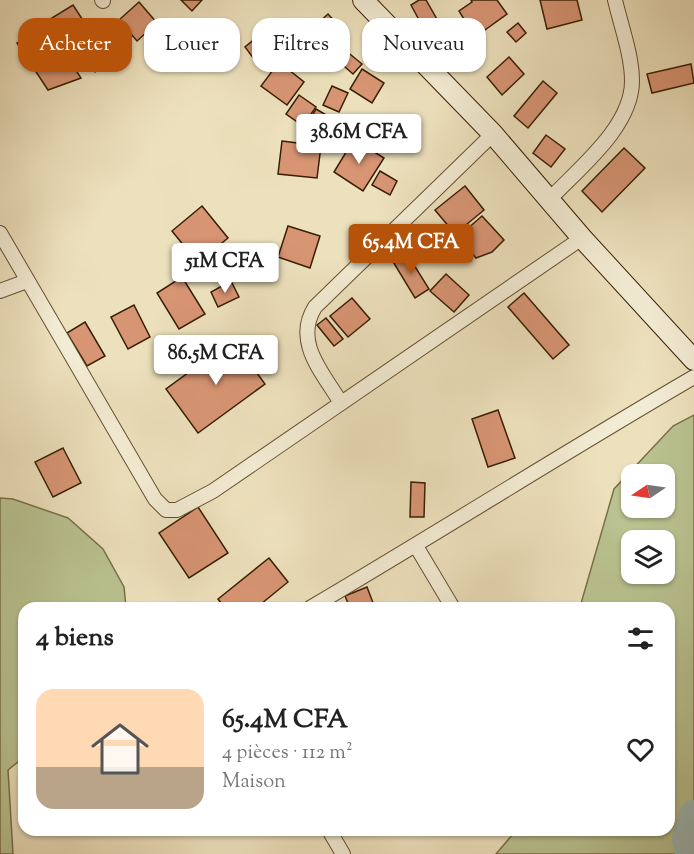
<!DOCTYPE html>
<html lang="fr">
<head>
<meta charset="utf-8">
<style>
	:root { --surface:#fff; --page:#f6f6f6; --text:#222; --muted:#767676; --line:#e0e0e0; --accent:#b45309 }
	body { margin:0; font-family:"Sorts Mill Goudy",serif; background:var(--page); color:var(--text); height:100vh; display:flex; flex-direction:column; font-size:22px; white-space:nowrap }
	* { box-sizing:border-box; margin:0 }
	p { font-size:20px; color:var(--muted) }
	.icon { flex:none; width:33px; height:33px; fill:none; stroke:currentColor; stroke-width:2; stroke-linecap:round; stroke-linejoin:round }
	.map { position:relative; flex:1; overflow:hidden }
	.panel { position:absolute; left:18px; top:602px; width:657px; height:234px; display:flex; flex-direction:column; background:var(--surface); border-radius:18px; box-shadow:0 2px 4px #0004 }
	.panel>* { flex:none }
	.banner { position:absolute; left:18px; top:18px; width:658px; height:54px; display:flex; gap:12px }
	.needle { width:39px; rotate:257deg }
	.fabs { position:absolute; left:621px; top:464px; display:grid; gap:12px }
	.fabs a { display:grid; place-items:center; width:54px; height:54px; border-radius:12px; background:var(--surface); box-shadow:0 2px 4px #0004; font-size:30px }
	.price { position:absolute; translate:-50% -51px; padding:0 14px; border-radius:6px; background:#fff; color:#222; font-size:20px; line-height:39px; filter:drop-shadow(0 2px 3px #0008) }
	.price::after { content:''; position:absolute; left:50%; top:36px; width:18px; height:14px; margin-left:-9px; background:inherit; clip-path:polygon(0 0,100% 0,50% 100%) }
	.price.current { background:var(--accent); color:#fff }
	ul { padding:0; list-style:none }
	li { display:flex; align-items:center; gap:18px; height:150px; padding:0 18px }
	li+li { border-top:2px solid var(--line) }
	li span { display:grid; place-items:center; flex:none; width:168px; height:120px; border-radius:18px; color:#555 }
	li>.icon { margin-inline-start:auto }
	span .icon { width:72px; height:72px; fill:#fffc; stroke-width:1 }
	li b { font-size:26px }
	h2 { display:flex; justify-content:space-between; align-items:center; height:72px; padding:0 18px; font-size:26px }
	.tag { padding:0 21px; border-radius:18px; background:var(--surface); box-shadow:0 2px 4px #0004; font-size:21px; line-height:54px }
	.tag.current { background:var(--accent); color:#fff }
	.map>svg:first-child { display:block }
</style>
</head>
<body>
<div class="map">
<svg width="694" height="854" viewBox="0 0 694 854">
	<rect width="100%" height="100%" fill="#ede1bd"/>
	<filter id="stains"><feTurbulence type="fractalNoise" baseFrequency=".00333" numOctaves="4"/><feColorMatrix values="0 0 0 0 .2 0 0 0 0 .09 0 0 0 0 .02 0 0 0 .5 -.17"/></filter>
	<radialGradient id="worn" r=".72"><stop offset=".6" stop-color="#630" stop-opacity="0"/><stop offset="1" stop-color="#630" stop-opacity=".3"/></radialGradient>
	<g fill="#b9c290" stroke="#78704a" stroke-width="1.5" fill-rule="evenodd">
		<path d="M694,415V854H496L513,834L520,830H669V608L580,607L614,489L673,426ZM632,474H664V507H632ZM632,540H664V573H632Z"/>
		<polygon points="0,498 13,499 68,518 103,549 124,587 126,607 24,608 24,757 8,770 13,854 0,854"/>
	</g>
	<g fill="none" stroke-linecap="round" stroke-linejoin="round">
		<polyline stroke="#9cbbb9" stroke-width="30" points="690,854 687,839 694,815"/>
	</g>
	<g fill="#d89574" stroke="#381f03" stroke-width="1.5">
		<polygon points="181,0 202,0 192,11"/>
		<polygon points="419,0 426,0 438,21 424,29 411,5"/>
		<polygon points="471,0 497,0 507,14 471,40 459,23 464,19 459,11 472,2"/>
		<polygon points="540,0 577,0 582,20 547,29"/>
		<polygon points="139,2 157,23 137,41 119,20"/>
		<polygon points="73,5 92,34 54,59 34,29"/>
		<polygon points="328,14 338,25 327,35 317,24"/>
		<polygon points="518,23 526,33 516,42 507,32"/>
		<polygon points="311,25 319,33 296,56 288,48"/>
		<polygon points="107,33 121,52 95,72 81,53"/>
		<polygon points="261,34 270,47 254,59 245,47"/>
		<polygon points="30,35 52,70 70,61 81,78 48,90 17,43"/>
		<polygon points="345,50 362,64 353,74 337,60"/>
		<polygon points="509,57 524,74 502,95 487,77"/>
		<polygon points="279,62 304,82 287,105 261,86"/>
		<polygon points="691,64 694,83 652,93 647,74"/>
		<polygon points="362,69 384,83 372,103 350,89"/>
		<polygon points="543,81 557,93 528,128 514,116"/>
		<polygon points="332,86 348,93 339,112 323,105"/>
		<polygon points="299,95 316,107 303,126 286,114"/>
		<polygon points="316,109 340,123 327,146 303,133"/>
		<polygon points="546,135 565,149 551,167 533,153"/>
		<polygon points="354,139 384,158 363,191 334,172"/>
		<polygon points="282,141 321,146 317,178 278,174"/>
		<polygon points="624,148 645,168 602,212 582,191"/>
		<polygon points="380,171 397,181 390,195 372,185"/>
		<polygon points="465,186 484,210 455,234 435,210"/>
		<polygon points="202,206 228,238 198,263 172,231"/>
		<polygon points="482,216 504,240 492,252 476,258 458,237"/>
		<polygon points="288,226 320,236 310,268 278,257"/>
		<polygon points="406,252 429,289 415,298 392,260"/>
		<polygon points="446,274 469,295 454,312 430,291"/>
		<polygon points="182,277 205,314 179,329 157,293"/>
		<polygon points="231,281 239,297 218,307 211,292"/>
		<polygon points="524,293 569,345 553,359 508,307"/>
		<polygon points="352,298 370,319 348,337 330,316"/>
		<polygon points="134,305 150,337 128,349 111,317"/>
		<polygon points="326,318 343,339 334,346 317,325"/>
		<polygon points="85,322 105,356 87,366 67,333"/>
		<polygon points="233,340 265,384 198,433 166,389"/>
		<polygon points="498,410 515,458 488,467 472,419"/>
		<polygon points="63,448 81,483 53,497 35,462"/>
		<polygon points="411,482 425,483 424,517 410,517"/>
		<polygon points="198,507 228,553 189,578 159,533"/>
		<polygon points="269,558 288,582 256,608 225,608 218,599"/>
		<polygon points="367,587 375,608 350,608 345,596"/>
	</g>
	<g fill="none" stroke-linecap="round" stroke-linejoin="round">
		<g stroke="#655032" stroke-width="16">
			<g id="street">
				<polyline points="102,0 103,1"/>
				<path d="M550,199C579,168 632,127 632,81C632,55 621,26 615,0"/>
				<polyline points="0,233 155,499 166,510 177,510 213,491 582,238"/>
				<polyline points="0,291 27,281"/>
				<path d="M341,403C323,373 293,342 315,307L493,134"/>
				<polyline points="416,546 453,608"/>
				<path d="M310,608C439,532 565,452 694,377"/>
				<polyline points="329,830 343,854"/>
			</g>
		</g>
		<g stroke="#381f03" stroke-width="22">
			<polyline id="secondary" points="363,0 493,134 582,238 694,360"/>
		</g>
		<use href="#street" stroke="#f3ecd4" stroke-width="14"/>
		<use href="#secondary" stroke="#f3ecd4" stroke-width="20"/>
	</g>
	<rect width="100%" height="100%" filter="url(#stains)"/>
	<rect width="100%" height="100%" fill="url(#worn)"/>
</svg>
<div class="fabs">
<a><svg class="needle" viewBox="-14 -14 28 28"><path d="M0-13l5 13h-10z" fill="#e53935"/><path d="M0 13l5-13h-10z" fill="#767676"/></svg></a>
<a><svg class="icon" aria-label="layers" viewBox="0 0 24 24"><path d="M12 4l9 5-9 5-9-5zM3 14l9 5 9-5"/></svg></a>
</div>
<b class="price" style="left:359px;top:165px">38.6M CFA</b>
<b class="price current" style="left:411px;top:275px">65.4M CFA</b>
<b class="price" style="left:225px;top:294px">51M CFA</b>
<b class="price" style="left:216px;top:386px">86.5M CFA</b>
<div class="banner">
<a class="tag current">Acheter</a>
<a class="tag">Louer</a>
<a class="tag">Filtres</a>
<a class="tag">Nouveau</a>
</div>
<section class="panel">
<h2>4 biens<svg class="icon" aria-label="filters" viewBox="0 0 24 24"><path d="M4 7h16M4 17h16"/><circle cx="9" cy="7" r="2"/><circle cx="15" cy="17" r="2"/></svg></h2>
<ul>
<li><span style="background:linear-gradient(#ffd9b3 65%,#b9a48a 0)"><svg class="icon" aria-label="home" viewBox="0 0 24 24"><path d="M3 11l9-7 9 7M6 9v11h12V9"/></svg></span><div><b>65.4M CFA</b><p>4 pièces · 112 m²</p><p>Maison</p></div><svg class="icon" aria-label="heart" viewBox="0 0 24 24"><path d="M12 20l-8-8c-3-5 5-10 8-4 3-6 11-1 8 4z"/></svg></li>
</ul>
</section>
</div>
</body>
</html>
